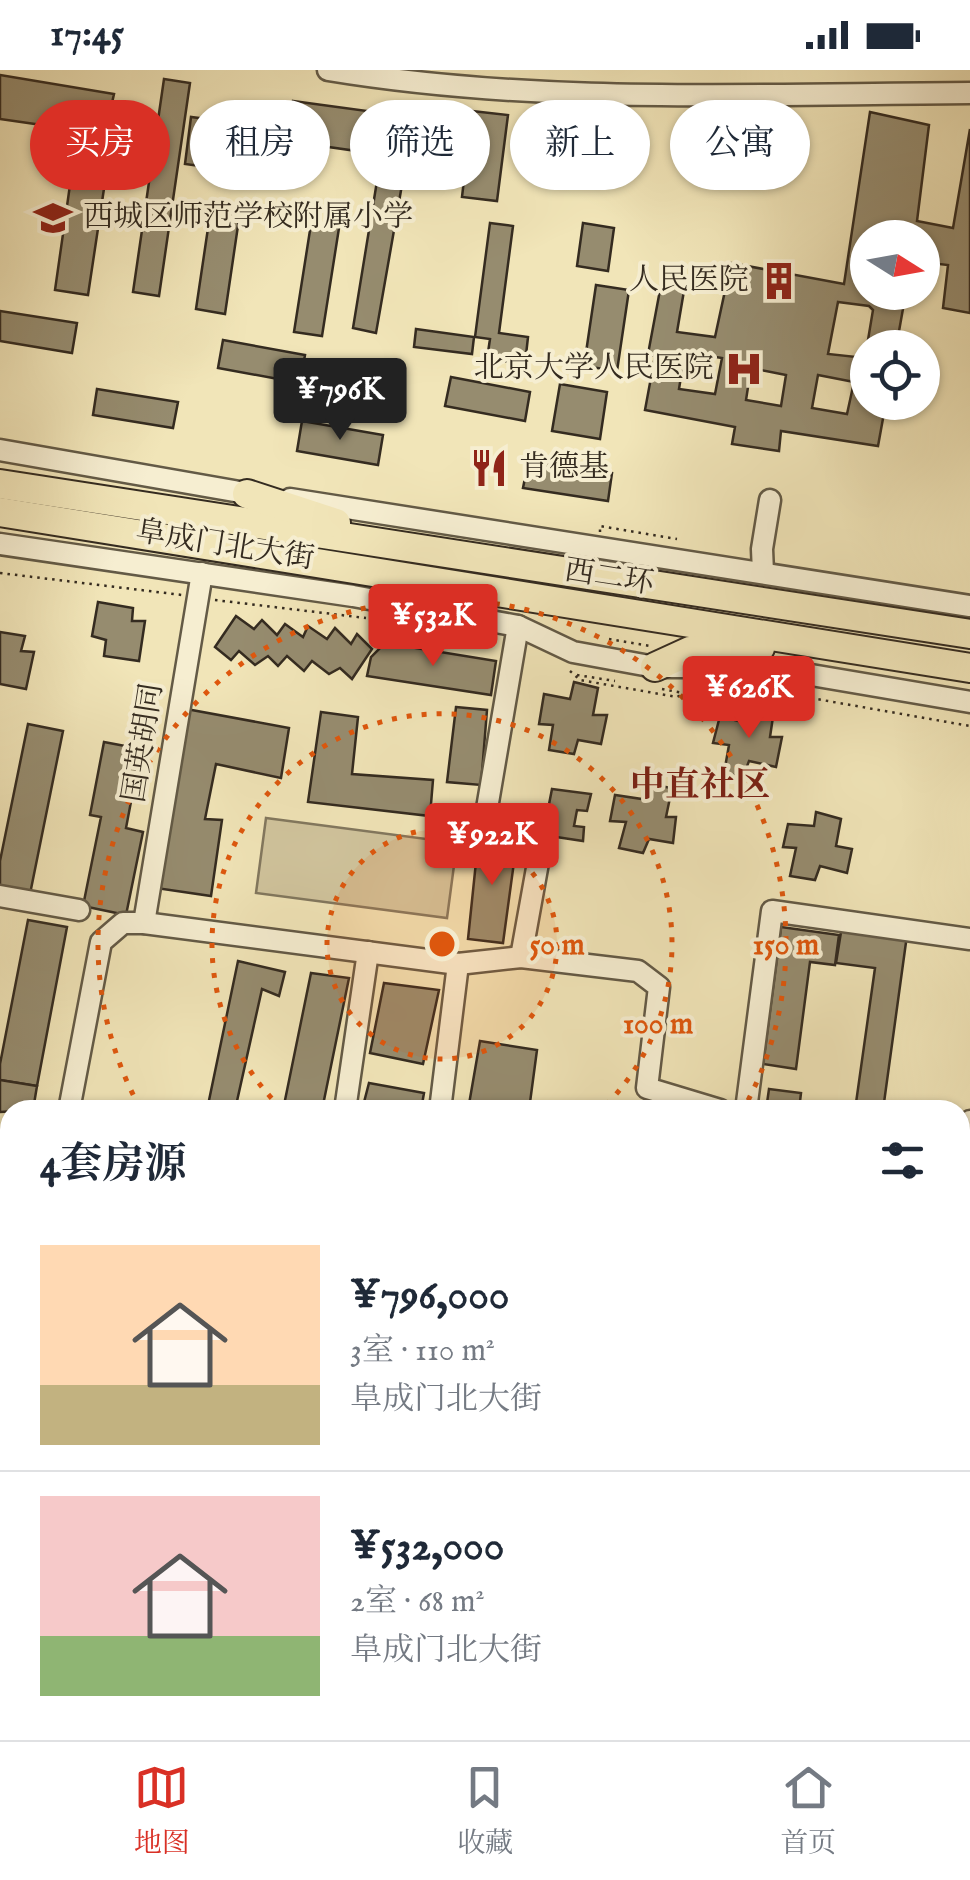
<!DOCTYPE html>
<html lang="zh">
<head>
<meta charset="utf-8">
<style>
	:root { --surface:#fff; --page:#f6f6f7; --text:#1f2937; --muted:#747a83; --line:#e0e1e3; --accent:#d93025 }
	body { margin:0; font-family:"IM FELL English","Noto Serif SC",serif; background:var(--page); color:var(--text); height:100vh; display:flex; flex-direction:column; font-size:38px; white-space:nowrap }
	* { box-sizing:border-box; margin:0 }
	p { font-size:32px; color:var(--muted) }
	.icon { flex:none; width:55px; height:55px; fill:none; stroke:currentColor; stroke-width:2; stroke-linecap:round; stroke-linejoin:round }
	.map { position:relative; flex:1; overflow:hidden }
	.sheet { position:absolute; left:0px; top:1030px; width:970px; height:640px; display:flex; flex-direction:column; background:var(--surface); border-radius:30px 30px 0 0; box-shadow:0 2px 8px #0004 }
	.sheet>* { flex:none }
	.top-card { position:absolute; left:30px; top:30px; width:910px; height:90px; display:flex; gap:20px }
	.needle { width:65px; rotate:101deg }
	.tools { position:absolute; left:850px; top:150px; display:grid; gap:20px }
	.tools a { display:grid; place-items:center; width:90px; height:90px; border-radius:50%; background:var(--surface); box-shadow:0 2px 8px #0004; font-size:50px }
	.price { position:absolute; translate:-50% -85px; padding:0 22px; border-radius:10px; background:var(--accent); color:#fff; font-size:32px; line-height:65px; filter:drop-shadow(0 2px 5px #0008) }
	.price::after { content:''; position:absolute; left:50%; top:60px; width:30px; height:22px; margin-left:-15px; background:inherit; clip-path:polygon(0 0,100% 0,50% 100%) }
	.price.on { background:#222; color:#fff }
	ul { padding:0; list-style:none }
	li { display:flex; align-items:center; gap:30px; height:250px; padding:0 40px }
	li+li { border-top:2px solid var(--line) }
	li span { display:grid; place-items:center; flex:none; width:280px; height:200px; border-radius:0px; color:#555 }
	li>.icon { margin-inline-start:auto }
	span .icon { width:120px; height:120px; fill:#fffc; stroke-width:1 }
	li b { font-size:42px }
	h2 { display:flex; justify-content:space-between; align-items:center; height:120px; padding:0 40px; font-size:42px }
	.pill { padding:0 35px; border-radius:45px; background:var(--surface); box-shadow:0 2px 8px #0004; font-size:35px; line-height:90px }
	.pill.on { background:var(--accent); color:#fff }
	.status { display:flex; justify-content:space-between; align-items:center; height:70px; padding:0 50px; background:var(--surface); direction:ltr }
	.status svg { height:28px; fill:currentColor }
	.tab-bar { display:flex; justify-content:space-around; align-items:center; height:140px; border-top:2px solid var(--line); background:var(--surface); font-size:28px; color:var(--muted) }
	.tab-bar a { display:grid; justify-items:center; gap:5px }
	.tab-bar .on { color:var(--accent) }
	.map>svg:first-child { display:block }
</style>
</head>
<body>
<div class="status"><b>17:45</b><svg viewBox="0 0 49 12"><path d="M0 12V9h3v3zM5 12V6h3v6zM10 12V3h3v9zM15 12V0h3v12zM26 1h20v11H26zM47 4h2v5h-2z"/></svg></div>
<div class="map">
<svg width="970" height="1670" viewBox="0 0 970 1670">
	<rect width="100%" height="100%" fill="#f1e5b8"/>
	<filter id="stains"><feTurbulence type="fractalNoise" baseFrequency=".002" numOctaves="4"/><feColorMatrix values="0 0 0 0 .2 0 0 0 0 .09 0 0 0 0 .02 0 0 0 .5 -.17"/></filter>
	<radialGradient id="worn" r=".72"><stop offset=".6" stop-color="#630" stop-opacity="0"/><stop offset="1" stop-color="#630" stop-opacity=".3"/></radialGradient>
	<g fill="#d1c59e" stroke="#82785f" stroke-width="2.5">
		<polygon points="266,748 457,773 447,848 256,823"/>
		<polygon points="0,1124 10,1126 10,1660 53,1660 51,1670 0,1670"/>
		<polygon points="173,1660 328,1660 327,1670 230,1670"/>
	</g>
	<g fill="#968c6f" stroke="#342b20" stroke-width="2.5" fill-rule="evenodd">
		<polygon points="0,5 114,24 105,64 0,49"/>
		<polygon points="164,9 190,13 159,226 133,222"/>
		<polygon points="293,31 404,46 399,87 286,71 281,107 185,94 191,47 289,60"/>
		<polygon points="472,41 508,45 497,131 462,127"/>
		<path d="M870,42L929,55L917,151L953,158L970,59V243L943,238L948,195L922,192V168H868V222H906L896,278H868V332H886L878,376L781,361L779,381L732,374L735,357L645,340L655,286L648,284L663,204L686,209L677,262L715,267L731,193L844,214ZM838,232L869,236L873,240L865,288L828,284ZM685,282L722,288L715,324L679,319ZM751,298L786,305L781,336L746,330ZM818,305L854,312L847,344L812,338Z"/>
		<polygon points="74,87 108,92 88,225 55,220"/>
		<polygon points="378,105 403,109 376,263 353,258"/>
		<polygon points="211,138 240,142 225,244 196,239"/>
		<polygon points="490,153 513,156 499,263 528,267 525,294 487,289 490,269 475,267"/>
		<polygon points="583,153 614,158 608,201 577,196"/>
		<polygon points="311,154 339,158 322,266 294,262"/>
		<polygon points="596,215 629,220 617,301 584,296"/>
		<polygon points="0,241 77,253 72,283 0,271"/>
		<polygon points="416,259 474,267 472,284 414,277"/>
		<polygon points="223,270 305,285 300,313 218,298"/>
		<polygon points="451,307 530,322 525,351 445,336"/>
		<polygon points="560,314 607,322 600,369 552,361"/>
		<polygon points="97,319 178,332 173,358 93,345"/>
		<polygon points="302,351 383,365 378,395 297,381"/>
		<polygon points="529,388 612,403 608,431 523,418"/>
		<polygon points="98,532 133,538 132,551 145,551 139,591 104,586 106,570 92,566"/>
		<polygon points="236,546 254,559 262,550 277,565 285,554 303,567 308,556 327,569 335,558 351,574 357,564 372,579 352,609 340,598 329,604 312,591 304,601 287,586 278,596 268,586 255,595 239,581 231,590 215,577"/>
		<polygon points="0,562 25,566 21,581 34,582 26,619 0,614"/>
		<polygon points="385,573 496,591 491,625 367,606 371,587"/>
		<polygon points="574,612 598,618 593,645 607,645 601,674 578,670 574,684 549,680 553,655 539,654 544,624 570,629"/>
		<polygon points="456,637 487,640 481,715 447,712"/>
		<polygon points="748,637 774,640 770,667 782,667 776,697 749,691 743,707 724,703 729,675 713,673 720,646 742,652"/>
		<polygon points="181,638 289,658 281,708 216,694 205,749 222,750 211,826 156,818"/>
		<polygon points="321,642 358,647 352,704 433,710 430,746 308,732"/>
		<polygon points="28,654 63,661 30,824 0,818 0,791"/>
		<polygon points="104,672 141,679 126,758 143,762 126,845 83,836 101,747 90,745"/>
		<polygon points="647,714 672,718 666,747 676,747 673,773 649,769 643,783 619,778 626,752 610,751 615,725 642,729"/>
		<polygon points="552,719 591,724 587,741 577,740 574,756 584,757 583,771 543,765"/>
		<polygon points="816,742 841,749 836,776 852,779 847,803 820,796 815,810 790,806 796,778 783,777 788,754 814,756"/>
		<polygon points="479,763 517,770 503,873 468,869"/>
		<polygon points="28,850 67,857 37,1016 0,1010 0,994"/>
		<polygon points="842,856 907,865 883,1040 855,1040 875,898 836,893"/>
		<polygon points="781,857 839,865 835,895 810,892 796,999 763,994"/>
		<polygon points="238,891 285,902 279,926 262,919 235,1040 207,1040"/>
		<polygon points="311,903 349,908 322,1040 283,1040"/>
		<polygon points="384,913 439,920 423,994 370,983"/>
		<polygon points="480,971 537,980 529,1040 468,1040"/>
		<polygon points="0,1010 37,1016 33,1040 0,1042"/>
		<polygon points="369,1013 424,1023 421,1040 362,1040"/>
		<polygon points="769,1019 801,1023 799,1040 766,1040"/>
		<polygon points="10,1135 10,1182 0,1178 0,1137"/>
		<polygon points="960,1249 970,1250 970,1337 960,1336"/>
		<polygon points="8,1433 10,1433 10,1485 0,1476 0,1439"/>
		<polygon points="10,1511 10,1616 4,1614 0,1618 0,1561"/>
		<polygon points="331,1660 426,1660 424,1670 329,1670"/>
		<polygon points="706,1660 731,1660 729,1670 704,1670"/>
	</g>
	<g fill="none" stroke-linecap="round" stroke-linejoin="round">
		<g stroke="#635a46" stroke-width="25">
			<g id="minor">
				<path d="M328,0C540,35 756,24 970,23"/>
				<polyline points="0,380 257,425"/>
				<polyline points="290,429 970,536"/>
				<polyline points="0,474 353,526 518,556 573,582 655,597 764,597 970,632"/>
				<polyline points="763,503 762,479 770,430"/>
				<polyline points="518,556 484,756 543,765 521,887"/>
				<polyline points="0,826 79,840"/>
				<polyline points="144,853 202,503"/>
				<polyline points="69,1040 101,872 123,853 144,853 458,894 521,887 638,901 659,917 647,1018 720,1040"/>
				<polyline points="345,1040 368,882"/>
				<polyline points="440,1040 458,894"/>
				<polyline points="746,1040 772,841 970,869"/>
				<polyline points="0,1085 10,1087"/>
				<polyline points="960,1138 970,1051"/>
				<polyline points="960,1215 970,1217"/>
				<polyline points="83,1670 85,1660"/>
				<polyline points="486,1670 488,1660"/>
				<polyline points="904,1670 905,1660"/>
			</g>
		</g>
		<g stroke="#342b20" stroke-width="32">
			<g id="highway">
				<polyline points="0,414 970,564"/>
				<polyline points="247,424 336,453"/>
				<polyline points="0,442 970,598"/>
				<polyline points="655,597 690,581 760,578"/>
			</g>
		</g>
		<g stroke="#342b20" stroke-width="2.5" stroke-dasharray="2.5 5" stroke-linecap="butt">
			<polyline points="600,462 600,456 677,469"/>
			<polyline points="0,503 182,525"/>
			<polyline points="215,530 366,548"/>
			<polyline points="609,569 650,576"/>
			<polyline points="570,601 580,610 677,627 685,623 771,621 970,656"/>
			<polyline points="577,605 615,611"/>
			<polyline points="662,619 683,623"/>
		</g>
		<use href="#minor" stroke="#f6eed1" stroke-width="20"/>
		<use href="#highway" stroke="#f1e5b8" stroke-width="28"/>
	</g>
	<circle cx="442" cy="874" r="115" fill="#df570d" fill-opacity=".12"/>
	<g fill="none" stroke="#df570d" stroke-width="5" stroke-dasharray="5 10">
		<circle cx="442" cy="874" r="115"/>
		<path d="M282 1039A230 230 0 1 1 602 1039"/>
		<path d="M140 1038A344 344 0 1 1 744 1038"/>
	</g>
	<defs>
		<g id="school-bare" transform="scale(3)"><path d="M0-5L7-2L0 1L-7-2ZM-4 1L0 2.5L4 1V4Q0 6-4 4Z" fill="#8f2418" stroke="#f6eed1" stroke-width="2.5" paint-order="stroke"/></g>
		<g id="building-bare" transform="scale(3)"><path d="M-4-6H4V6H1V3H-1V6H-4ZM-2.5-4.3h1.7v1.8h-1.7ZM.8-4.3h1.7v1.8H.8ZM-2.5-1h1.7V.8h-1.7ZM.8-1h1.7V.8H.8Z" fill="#8f2418" stroke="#f6eed1" stroke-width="2.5" paint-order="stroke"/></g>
		<g id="hospital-bare" transform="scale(3)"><path d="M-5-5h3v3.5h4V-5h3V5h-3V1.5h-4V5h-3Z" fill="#8f2418" stroke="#f6eed1" stroke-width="2.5" paint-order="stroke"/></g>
		<g id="restaurant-bare" transform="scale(3)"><path d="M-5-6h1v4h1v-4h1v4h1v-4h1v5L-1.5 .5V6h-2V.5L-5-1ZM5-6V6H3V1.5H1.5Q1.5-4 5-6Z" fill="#8f2418" stroke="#f6eed1" stroke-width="2.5" paint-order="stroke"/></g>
	</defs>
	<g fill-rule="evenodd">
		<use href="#school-bare" x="53" y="148"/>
		<use href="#building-bare" x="779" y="211"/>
		<use href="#hospital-bare" x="744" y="299"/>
		<use href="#restaurant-bare" x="489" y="398"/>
	</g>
	<g text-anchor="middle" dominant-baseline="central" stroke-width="8" stroke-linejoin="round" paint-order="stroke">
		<g font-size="30" fill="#342b20" stroke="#f6eed1" text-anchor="start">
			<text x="83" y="148">西城区师范学校附属小学</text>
			<text x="749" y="211" text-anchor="end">人民医院</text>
			<text x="714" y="299" text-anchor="end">北京大学人民医院</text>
			<text x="519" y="398">肯德基</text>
		</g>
		<g font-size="30" fill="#342b20" stroke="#f6eed1">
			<text transform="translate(225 476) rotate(9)">阜成门北大街</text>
			<text transform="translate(609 508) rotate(9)">西二环</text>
			<text transform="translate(144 673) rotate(-81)">国英胡同</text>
		</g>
		<g font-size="35" font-weight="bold" fill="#7a1f14" stroke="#f6eed1">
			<text x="700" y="716">中直社区</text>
		</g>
	</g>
	<circle cx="442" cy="874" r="15" fill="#df570d" stroke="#f6eed1" stroke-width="5"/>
	<g font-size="30" text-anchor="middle" font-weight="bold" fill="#df570d" stroke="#f6eed1" stroke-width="8" stroke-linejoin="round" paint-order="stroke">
		<text x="557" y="884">50 m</text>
		<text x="786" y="884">150 m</text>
		<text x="658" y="963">100 m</text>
	</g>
	<rect width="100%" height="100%" filter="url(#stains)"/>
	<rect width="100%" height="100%" fill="url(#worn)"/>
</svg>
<div class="tools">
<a><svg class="needle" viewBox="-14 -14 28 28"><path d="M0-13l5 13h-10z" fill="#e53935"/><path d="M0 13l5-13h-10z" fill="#747a83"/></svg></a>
<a><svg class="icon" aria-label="locate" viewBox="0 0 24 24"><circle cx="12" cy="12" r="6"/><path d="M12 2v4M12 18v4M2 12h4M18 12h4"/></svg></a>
</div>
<b class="price on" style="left:340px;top:373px">¥796K</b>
<b class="price" style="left:433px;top:599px">¥532K</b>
<b class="price" style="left:749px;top:671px">¥626K</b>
<b class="price" style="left:492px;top:818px">¥922K</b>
<div class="top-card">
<a class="pill on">买房</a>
<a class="pill">租房</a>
<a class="pill">筛选</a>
<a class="pill">新上</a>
<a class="pill">公寓</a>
</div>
<section class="sheet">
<h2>4套房源<svg class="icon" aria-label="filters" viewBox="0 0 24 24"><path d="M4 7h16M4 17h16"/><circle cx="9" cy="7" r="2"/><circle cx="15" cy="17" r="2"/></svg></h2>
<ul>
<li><span style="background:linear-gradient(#ffd9b3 70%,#c2b280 0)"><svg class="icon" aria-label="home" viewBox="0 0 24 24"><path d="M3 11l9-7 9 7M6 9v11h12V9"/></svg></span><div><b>¥796,000</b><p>3室 · 110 m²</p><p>阜成门北大街</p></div></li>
<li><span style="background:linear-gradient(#f6c9c9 70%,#8fb573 0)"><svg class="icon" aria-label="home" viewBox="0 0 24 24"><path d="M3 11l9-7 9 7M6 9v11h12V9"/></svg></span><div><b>¥532,000</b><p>2室 · 68 m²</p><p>阜成门北大街</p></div></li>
</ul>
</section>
</div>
<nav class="tab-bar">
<a class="on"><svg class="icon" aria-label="map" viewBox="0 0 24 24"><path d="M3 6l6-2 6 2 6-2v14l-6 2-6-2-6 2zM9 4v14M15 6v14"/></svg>地图</a>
<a><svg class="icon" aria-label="saved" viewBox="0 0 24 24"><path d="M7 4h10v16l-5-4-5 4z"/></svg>收藏</a>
<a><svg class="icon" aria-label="home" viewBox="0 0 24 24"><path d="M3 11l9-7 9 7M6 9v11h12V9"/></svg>首页</a>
</nav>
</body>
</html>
